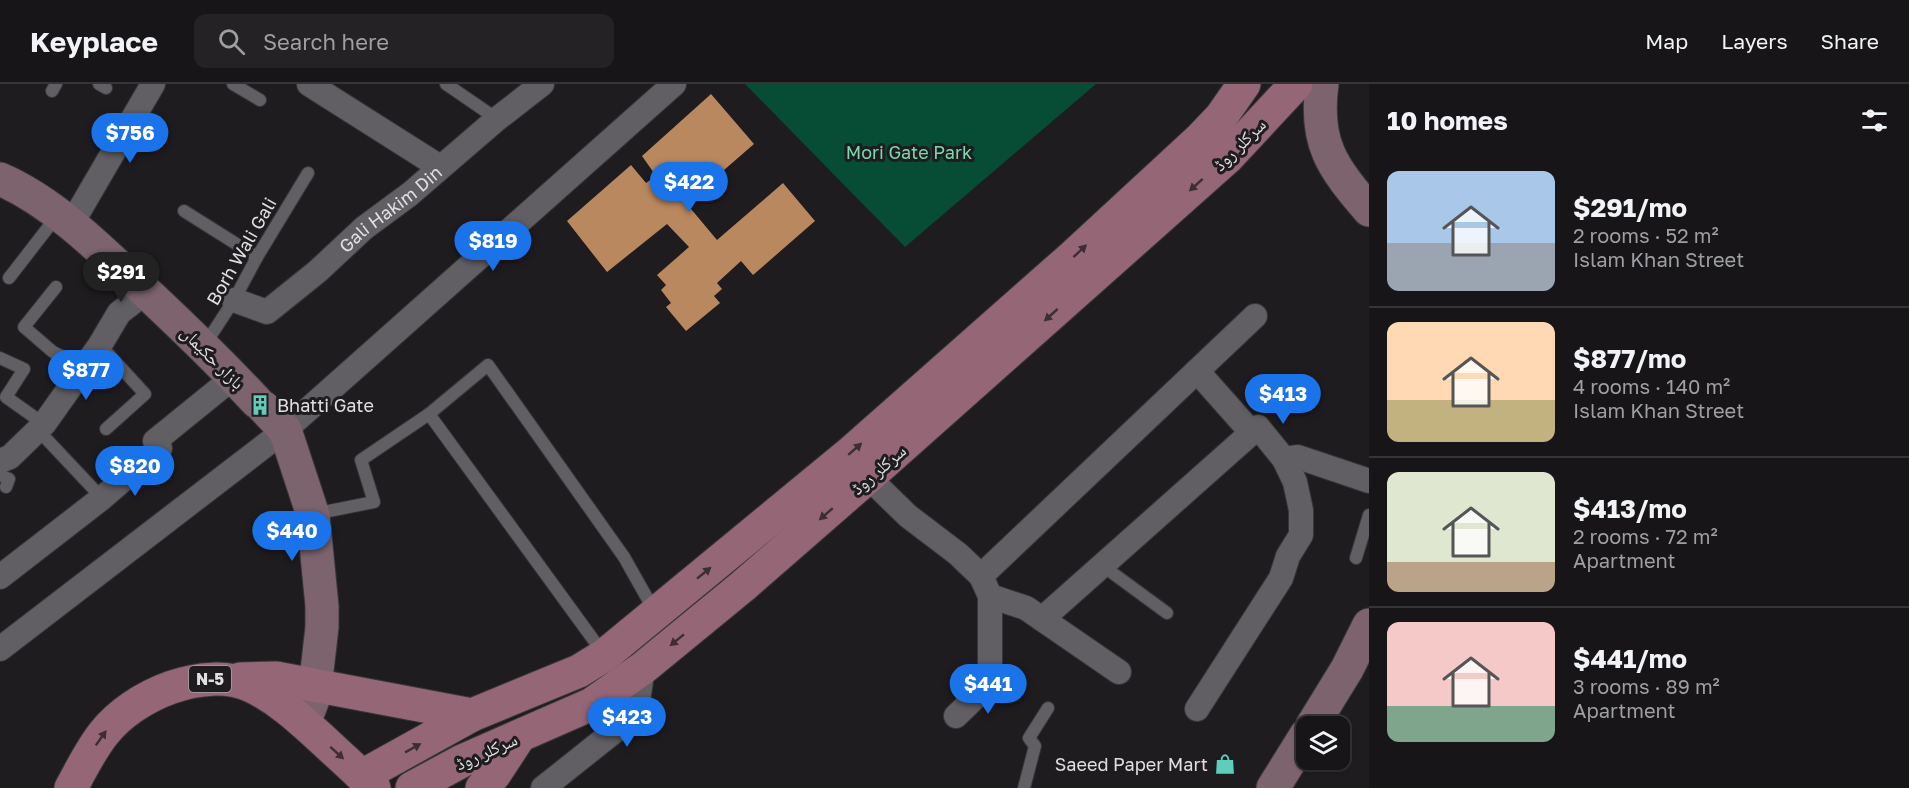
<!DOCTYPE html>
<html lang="en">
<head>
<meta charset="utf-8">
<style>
	:root { --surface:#171518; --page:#242225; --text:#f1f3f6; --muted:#9e9fa2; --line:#363437; --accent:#1a73e8 }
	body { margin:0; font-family:"Golos Text","Noto Naskh Arabic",sans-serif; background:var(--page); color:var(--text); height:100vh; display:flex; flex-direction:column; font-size:22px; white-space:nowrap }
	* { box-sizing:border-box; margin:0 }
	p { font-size:20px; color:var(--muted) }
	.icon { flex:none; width:33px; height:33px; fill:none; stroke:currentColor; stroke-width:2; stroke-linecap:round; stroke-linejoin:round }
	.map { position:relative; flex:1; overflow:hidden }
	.drawer { display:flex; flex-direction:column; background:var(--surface); width:540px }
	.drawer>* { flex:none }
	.fabs { position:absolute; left:1296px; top:632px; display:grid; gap:12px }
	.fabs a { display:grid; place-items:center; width:54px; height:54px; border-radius:12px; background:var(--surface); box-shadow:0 2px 4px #0004,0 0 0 2px var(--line); font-size:30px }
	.price { position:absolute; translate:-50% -51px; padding:0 14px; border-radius:21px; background:var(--accent); color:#fff; font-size:20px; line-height:39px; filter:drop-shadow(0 2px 3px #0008) }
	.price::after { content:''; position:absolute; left:50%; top:36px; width:18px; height:14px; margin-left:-9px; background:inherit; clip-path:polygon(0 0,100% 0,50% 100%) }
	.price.selected { background:#222; color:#fff }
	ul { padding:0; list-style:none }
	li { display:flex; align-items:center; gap:18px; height:150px; padding:0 18px }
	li+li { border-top:2px solid var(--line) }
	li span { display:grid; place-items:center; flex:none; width:168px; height:120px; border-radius:12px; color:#555 }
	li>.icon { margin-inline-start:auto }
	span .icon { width:72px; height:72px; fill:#fffc; stroke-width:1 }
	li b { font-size:26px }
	h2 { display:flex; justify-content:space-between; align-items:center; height:72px; padding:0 18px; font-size:26px }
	header { display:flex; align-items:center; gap:36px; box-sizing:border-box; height:84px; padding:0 30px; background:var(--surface); border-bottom:2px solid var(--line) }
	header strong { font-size:28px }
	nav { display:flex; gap:33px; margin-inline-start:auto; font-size:21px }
	.search { width:420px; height:54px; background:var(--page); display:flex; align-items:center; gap:15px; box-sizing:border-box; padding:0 21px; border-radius:12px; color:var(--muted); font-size:22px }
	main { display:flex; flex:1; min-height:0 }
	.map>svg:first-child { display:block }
</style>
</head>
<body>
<header>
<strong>Keyplace</strong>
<div class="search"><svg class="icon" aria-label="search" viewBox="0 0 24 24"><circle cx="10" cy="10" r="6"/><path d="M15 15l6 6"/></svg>Search here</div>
<nav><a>Map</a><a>Layers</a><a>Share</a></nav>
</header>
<main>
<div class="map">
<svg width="1369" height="704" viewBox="0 0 1369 704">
	<rect width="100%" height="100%" fill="#1f1c20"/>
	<polygon fill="#074d35" points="745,0 1096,0 905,163"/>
	<polygon fill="#ba885f" points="711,10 754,60 686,119 717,156 783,99 815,137 753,191 741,177 717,199 722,205 714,212 720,219 686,247 666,223 671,219 661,206 666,201 657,191 689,163 667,140 607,188 567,137 631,81 646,99 656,92 642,72"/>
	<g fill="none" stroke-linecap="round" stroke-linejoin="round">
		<g stroke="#383739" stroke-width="14">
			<g id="lane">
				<polyline points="99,0 106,4"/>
				<polyline points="233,0 260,16"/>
				<polyline points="446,0 497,35"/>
				<polyline points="52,7 56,0"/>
				<polyline points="184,127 257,173"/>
				<polyline points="9,194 57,132"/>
				<polyline points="56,203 24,243 53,268 84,283"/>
				<polyline points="100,261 145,310 106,345"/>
				<polyline points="204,262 234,216 257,173 308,89"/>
				<polyline points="0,274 24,285 6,313 44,340"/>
				<polyline points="429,330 603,569"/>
				<polyline points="38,346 102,414"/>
				<polyline points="0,391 9,395 6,403"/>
				<polyline points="314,430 374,418 361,376 429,330 488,281 624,473 655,528"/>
				<polyline points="1356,474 1369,431"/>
				<polyline points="1103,482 1167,529"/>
				<polyline points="1024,704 1035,662 1029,654 1048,624"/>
			</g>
		</g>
		<g stroke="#383739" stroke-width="26">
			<g id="street">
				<polyline points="309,0 440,83"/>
				<polyline points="72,139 153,0"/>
				<path id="s1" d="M234,216L267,228L318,187L364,144L410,110L497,35L542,0"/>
				<polyline points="1197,287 1252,349"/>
				<polyline points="1284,375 1298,373 1369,397"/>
				<polyline points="0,377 10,373 44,340 100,261 119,229 146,208"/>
				<polyline points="868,393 908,432 958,470 981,492 1255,232"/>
				<polyline points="0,493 102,414 160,364 155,357 234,293"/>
				<polyline points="990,512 1026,524 1119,588"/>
				<polyline points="1042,535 1258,343 1284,375 1295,398 1301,426 1301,451 1288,472 1281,494 1197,625"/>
				<polyline points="0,565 285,346 674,0"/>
				<polyline points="956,632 990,599 990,512 981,492"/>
				<polyline points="543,704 636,630 643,584"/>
			</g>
		</g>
		<g stroke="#383739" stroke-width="35">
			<g id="secondary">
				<path d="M1322,0C1314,59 1332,83 1369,126"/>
				<path d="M0,95C49,116 94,159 132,195C175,235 217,275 257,318"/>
				<polyline points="263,323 285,346 313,431 322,522 322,543 314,613 309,626 302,637"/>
				<polyline points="1312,642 1347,585 1369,541"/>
				<polyline points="1273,704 1306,651"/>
			</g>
		</g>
		<g stroke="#383739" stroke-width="35">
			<g id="primary">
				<polyline points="240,595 276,594 472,631"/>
				<polyline points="362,692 472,631 579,587 605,571 849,370 1071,174 1200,55 1221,33 1244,0"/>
				<path d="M71,704C81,686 91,665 104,649C134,611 204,581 251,602C279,615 302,637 324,657C341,673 358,688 374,704"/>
				<polyline points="412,704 462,677 592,620 643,584 743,502 868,393 1227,74 1296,0"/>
				<polyline points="482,704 494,691 519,653"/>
			</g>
		</g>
		<use href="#lane" stroke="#625f64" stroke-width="12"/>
		<use href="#street" stroke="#625f64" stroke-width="24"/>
		<use href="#secondary" stroke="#7c636d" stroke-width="33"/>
		<use href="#primary" stroke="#956676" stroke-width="33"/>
	</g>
	<defs><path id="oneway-solid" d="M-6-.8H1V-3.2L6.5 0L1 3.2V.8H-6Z" transform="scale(1.5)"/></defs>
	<g fill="#3c2e36">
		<use href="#oneway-solid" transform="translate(1196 101) rotate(138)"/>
		<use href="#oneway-solid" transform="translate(1080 167) rotate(-43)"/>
		<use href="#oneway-solid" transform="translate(1051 231) rotate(138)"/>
		<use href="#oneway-solid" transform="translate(855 365) rotate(-41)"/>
		<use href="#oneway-solid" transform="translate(826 430) rotate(139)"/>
		<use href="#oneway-solid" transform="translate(704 489) rotate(-39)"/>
		<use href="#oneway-solid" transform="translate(677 556) rotate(141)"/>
		<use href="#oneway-solid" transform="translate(101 654) rotate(-55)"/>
		<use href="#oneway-solid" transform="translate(413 664) rotate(-29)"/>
		<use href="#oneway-solid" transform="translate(337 669) rotate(42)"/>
	</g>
	<defs>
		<g id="building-bare" transform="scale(1.62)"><path d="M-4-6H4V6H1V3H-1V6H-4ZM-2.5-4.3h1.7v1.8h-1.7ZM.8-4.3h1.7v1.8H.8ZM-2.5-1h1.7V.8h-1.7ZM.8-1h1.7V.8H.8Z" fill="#5ccebb" stroke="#1f1c20" stroke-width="2.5" paint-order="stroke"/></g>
		<g id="shop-bare" transform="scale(1.62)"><path d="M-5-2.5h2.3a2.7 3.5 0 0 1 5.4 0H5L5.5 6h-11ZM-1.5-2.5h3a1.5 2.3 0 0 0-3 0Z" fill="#5ccebb" stroke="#1f1c20" stroke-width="2.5" paint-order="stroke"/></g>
	</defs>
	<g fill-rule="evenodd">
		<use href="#building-bare" x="260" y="321"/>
		<use href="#shop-bare" x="1225" y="680"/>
	</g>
	<g text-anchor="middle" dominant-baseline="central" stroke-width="6" stroke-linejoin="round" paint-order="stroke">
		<rect fill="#1f1c20" stroke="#a6a4a7" stroke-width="1.5" x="189" y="582" width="42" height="26" rx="4.5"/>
		<g font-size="16" font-weight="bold" fill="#e0dfe1">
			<text x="210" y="595">N-5</text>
		</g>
		<g font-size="18" fill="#e0dfe1" stroke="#1f1c20">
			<text transform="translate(1239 60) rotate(-45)">سرکلر روڈ</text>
			<text stroke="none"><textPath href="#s1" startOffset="196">Gali Hakim Din</textPath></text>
			<text transform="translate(241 167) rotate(-60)">Borh Wali Gali</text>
			<text transform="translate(213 273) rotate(45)">بازار حکیماں</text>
			<text transform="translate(878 385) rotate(-41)">سرکلر روڈ</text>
			<text transform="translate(486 667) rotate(-24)">سرکلر روڈ</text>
		</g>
		<g font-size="18" fill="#77daaf" stroke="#1f1c20">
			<text x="909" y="68">Mori Gate Park</text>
		</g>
		<g font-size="18" fill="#e0dfe1" stroke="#1f1c20" text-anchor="start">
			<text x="277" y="321">Bhatti Gate</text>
			<text x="1208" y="680" text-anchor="end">Saeed Paper Mart</text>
		</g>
	</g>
</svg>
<div class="fabs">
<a><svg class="icon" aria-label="layers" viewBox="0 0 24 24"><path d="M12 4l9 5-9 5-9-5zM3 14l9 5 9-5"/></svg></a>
</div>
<b class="price" style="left:130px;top:80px">$756</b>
<b class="price" style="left:689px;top:129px">$422</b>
<b class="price" style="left:493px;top:188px">$819</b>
<b class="price selected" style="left:121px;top:219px">$291</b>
<b class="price" style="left:86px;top:317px">$877</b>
<b class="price" style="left:1283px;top:341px">$413</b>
<b class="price" style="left:135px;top:413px">$820</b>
<b class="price" style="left:292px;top:478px">$440</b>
<b class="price" style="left:988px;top:631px">$441</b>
<b class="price" style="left:627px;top:664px">$423</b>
</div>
<section class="drawer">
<h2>10 homes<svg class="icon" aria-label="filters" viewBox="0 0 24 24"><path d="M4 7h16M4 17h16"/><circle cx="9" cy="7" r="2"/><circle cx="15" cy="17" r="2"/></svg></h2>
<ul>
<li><span style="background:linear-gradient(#a9c7e8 60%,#9aa5b1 0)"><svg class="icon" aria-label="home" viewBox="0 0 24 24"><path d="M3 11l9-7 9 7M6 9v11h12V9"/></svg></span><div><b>$291/mo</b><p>2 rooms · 52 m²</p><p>Islam Khan Street</p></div></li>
<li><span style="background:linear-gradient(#ffd9b3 65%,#c2b280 0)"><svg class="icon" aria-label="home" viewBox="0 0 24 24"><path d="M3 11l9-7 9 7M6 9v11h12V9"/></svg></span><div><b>$877/mo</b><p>4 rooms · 140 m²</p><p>Islam Khan Street</p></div></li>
<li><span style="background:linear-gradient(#dfe7d0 75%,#b9a48a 0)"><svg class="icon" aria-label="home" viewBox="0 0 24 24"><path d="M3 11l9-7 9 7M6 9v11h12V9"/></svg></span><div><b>$413/mo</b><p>2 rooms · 72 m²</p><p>Apartment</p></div></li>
<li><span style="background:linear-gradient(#f6c9c9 70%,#7fa58c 0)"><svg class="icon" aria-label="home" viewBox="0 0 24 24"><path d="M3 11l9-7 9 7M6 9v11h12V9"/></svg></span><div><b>$441/mo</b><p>3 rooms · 89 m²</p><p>Apartment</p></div></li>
</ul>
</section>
</main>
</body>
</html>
